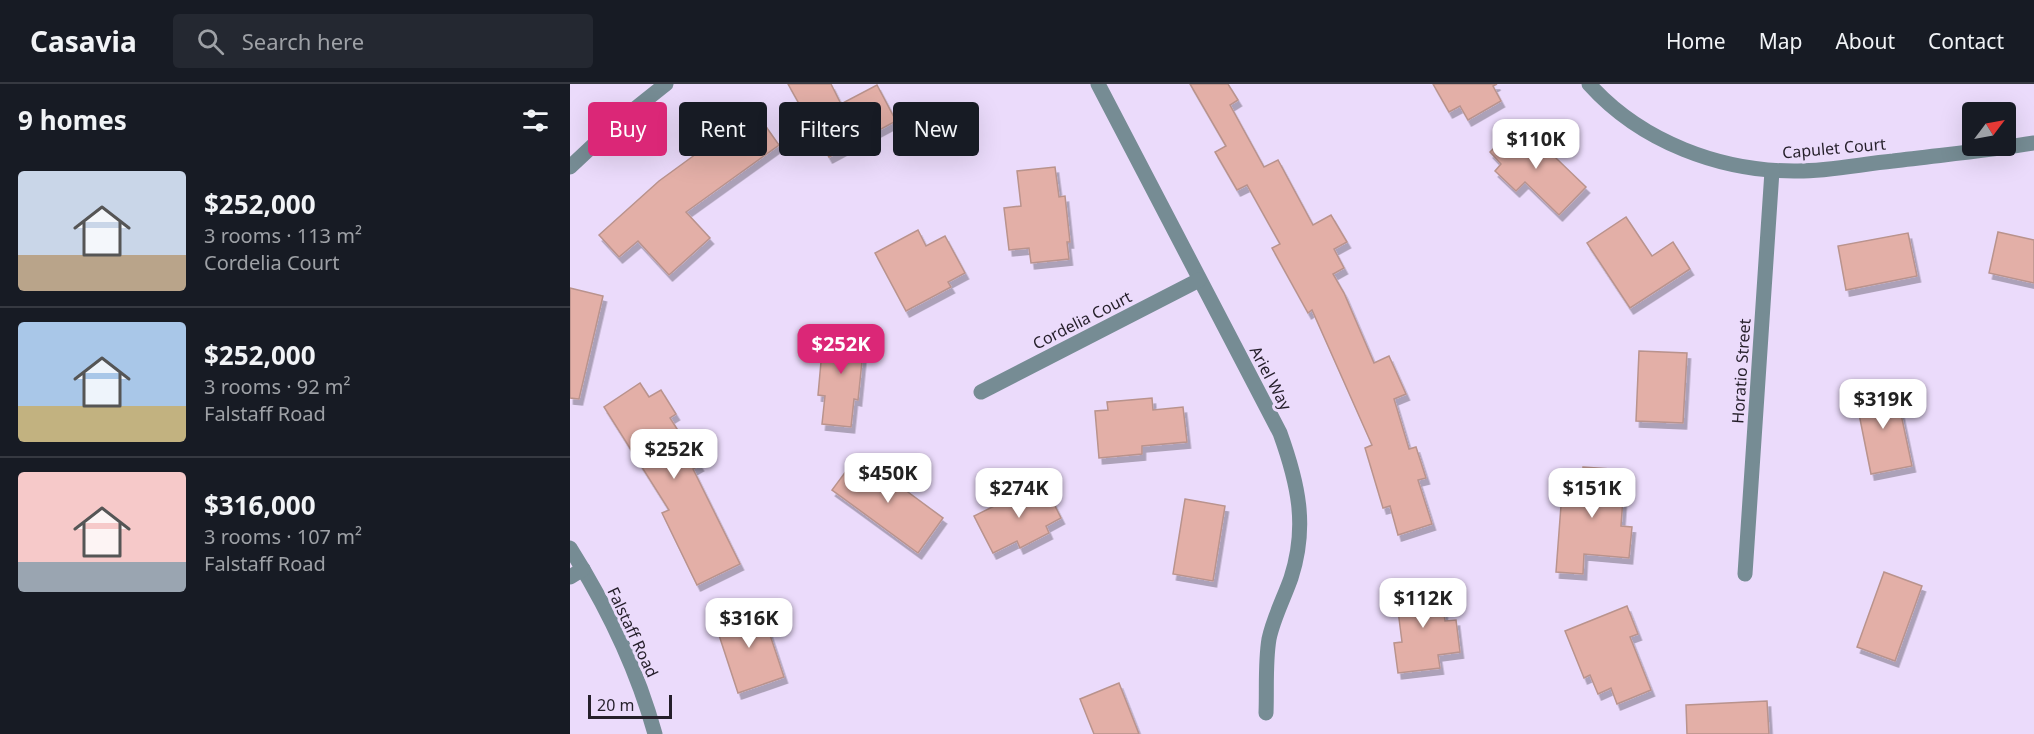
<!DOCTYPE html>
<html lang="en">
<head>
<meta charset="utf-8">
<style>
	:root { --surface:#171b24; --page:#242831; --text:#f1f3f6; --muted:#9ea1a6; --line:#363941; --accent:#db2777 }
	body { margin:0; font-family:"Noto Sans",sans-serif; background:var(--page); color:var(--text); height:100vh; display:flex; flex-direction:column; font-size:22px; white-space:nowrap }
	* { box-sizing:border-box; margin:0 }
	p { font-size:20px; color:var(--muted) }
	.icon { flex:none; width:33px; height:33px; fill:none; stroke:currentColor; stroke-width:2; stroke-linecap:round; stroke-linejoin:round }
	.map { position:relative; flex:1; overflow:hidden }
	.details { display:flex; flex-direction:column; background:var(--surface); width:570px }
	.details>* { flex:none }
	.top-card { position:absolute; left:18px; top:18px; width:570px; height:54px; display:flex; gap:12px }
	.needle { width:39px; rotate:58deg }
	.tools { position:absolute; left:1392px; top:18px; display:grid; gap:12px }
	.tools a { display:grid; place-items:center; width:54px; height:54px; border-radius:6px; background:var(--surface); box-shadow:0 6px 24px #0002; font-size:30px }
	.scale { position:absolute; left:18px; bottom:15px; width:84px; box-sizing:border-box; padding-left:6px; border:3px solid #251f2a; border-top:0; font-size:16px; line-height:21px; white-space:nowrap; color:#251f2a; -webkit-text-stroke:4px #ebdbfb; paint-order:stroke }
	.price { position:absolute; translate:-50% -51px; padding:0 14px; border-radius:12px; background:#fff; color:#222; font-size:20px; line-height:39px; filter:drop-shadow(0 2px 3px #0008) }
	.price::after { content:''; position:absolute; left:50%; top:36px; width:18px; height:14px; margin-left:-9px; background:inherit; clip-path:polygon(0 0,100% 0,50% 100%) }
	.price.active { background:var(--accent); color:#fff }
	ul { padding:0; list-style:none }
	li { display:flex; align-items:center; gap:18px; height:150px; padding:0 18px }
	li+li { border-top:2px solid var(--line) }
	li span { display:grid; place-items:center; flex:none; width:168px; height:120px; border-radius:6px; color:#555 }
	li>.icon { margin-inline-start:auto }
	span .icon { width:72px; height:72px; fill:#fffc; stroke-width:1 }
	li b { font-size:26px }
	h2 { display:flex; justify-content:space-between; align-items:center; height:72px; padding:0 18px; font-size:26px }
	.chip { padding:0 21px; border-radius:6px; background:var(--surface); box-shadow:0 6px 24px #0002; font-size:21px; line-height:54px }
	.chip.active { background:var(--accent); color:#fff }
	header { display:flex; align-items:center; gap:36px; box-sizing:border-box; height:84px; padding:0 30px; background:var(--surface); border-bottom:2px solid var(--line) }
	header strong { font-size:28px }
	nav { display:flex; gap:33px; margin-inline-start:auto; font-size:21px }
	.search { width:420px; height:54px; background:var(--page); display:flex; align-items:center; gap:15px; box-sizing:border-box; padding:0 21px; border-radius:6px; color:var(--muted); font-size:22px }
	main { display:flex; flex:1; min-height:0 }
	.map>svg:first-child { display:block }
</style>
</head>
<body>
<header>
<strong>Casavia</strong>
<div class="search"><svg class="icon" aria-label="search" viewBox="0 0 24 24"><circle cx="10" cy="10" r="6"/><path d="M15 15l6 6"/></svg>Search here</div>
<nav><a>Home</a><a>Map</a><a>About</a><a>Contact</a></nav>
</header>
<main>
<section class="details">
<h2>9 homes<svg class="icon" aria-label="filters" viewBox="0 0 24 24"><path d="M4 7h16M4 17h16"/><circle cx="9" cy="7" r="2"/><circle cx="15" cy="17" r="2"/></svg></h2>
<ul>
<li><span style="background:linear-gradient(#c9d6e8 70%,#b9a48a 0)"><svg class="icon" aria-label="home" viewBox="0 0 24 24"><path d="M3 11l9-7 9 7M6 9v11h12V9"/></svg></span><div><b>$252,000</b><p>3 rooms · 113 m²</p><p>Cordelia Court</p></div></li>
<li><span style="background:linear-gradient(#a9c7e8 70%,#c2b280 0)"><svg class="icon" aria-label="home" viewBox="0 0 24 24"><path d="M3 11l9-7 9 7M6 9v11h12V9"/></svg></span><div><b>$252,000</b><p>3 rooms · 92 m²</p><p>Falstaff Road</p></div></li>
<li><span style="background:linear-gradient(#f6c9c9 75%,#9aa5b1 0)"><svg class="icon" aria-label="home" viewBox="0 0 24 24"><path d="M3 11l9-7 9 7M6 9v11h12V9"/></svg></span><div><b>$316,000</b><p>3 rooms · 107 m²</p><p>Falstaff Road</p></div></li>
</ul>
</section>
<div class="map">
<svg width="1464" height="650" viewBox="0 0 1464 650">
	<defs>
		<filter id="shadow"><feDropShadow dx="3.5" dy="6" stdDeviation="0" flood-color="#0004"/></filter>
	</defs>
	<rect width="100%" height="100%" fill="#ebdbfb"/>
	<g fill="#e3afa7" stroke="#b9938d" stroke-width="1.5" filter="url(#shadow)">
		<polygon points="218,0 261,0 271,20 307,1 326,37 259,73"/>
		<polygon points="620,0 658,0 668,16 660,21 694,83 708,76 743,141 761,131 777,158 764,165 774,184 763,190 774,209 804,279 819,272 836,310 824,315 839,365 846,363 856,394 848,396 862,440 828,451 820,422 813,424 795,364 802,361 742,226 738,229 702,164 710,160 677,101 667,106 645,68 656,62"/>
		<polygon points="863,0 927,0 923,2 931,17 898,36 890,22 879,28"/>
		<polygon points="185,27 209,61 116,128 140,154 99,191 68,157 49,173 29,151 89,97"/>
		<polygon points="946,42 953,55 959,48 1016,103 989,131 955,98 946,107 925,87 931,80 920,68"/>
		<polygon points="485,83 489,113 495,112 500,158 497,158 499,175 461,179 459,164 439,166 434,124 451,122 447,87"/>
		<polygon points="1056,133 1082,172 1103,158 1120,185 1060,224 1017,159"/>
		<polygon points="348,146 356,162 375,152 395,189 378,198 381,203 336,227 305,169"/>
		<polygon points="1428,148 1464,156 1464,199 1419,189"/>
		<polygon points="1338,149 1347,192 1276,206 1268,162"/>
		<polygon points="0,204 33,212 9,315 0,314"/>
		<polygon points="254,245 295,248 288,316 284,315 281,343 252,340 255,312 248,311"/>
		<polygon points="1069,267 1117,269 1113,339 1066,337"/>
		<polygon points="70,299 79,313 91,306 106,330 100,334 130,381 123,385 170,480 127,501 92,429 99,426 34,323"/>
		<polygon points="1325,302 1342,382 1301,390 1285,310"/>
		<polygon points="582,314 583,326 613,323 617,358 572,362 572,370 529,374 525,327 538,326 537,318"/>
		<polygon points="288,371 373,434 348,469 262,406"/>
		<polygon points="1013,383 1055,386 1051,442 1062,443 1059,474 1014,470 1013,490 986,488 993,395 1012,396"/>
		<polygon points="473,398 491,434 476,442 479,449 450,464 447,457 423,469 404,432"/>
		<polygon points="615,415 655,422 643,497 603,490"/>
		<polygon points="1314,488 1352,502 1325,577 1287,563"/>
		<polygon points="862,499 863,514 872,513 875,537 886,536 890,568 868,571 870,584 828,589 824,559 832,558 825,503"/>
		<polygon points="190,521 214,593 168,609 144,536"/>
		<polygon points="1057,522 1068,550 1060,553 1081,606 1047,620 1041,604 1028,610 1020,591 1014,594 995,547"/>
		<polygon points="549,599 569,650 524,650 510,615"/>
		<polygon points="1197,617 1199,650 1117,650 1116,621"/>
	</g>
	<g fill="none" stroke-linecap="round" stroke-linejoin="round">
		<g stroke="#768c94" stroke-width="15">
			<path d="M528,0L710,349C728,399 738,442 721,494C714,514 703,535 699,555C695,579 697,605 696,629"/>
			<path d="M1019,0C1071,58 1151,88 1228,87C1260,87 1292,80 1323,77C1370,71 1417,67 1464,59"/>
			<polyline points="0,83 47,39 96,0"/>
			<polyline points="411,308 629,196"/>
			<path d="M0,464C36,521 67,585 85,650"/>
			<polyline points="1175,490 1202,87"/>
			<polyline points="0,493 13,485"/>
		</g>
	</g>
	<g text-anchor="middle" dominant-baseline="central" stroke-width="6" stroke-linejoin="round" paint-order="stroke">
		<g font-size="16" fill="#251f2a" stroke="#ebdbfb">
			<text transform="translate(1264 64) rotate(-5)">Capulet Court</text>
			<text transform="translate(512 236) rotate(-27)">Cordelia Court</text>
			<text transform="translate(1171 287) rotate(-86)">Horatio Street</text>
			<text transform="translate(701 294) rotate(62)">Ariel Way</text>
			<text transform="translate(63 548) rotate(65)">Falstaff Road</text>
		</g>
	</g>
</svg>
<div class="tools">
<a><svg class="needle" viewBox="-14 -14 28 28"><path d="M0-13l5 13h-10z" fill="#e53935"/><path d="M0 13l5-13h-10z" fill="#9ea1a6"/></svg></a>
</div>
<div class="scale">20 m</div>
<b class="price" style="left:966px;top:86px">$110K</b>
<b class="price active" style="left:271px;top:291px">$252K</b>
<b class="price" style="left:1313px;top:346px">$319K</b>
<b class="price" style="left:104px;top:396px">$252K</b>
<b class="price" style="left:318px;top:420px">$450K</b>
<b class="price" style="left:449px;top:435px">$274K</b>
<b class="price" style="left:1022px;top:435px">$151K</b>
<b class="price" style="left:853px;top:545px">$112K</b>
<b class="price" style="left:179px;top:565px">$316K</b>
<div class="top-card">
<a class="chip active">Buy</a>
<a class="chip">Rent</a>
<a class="chip">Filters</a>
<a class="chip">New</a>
</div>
</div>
</main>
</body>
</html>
